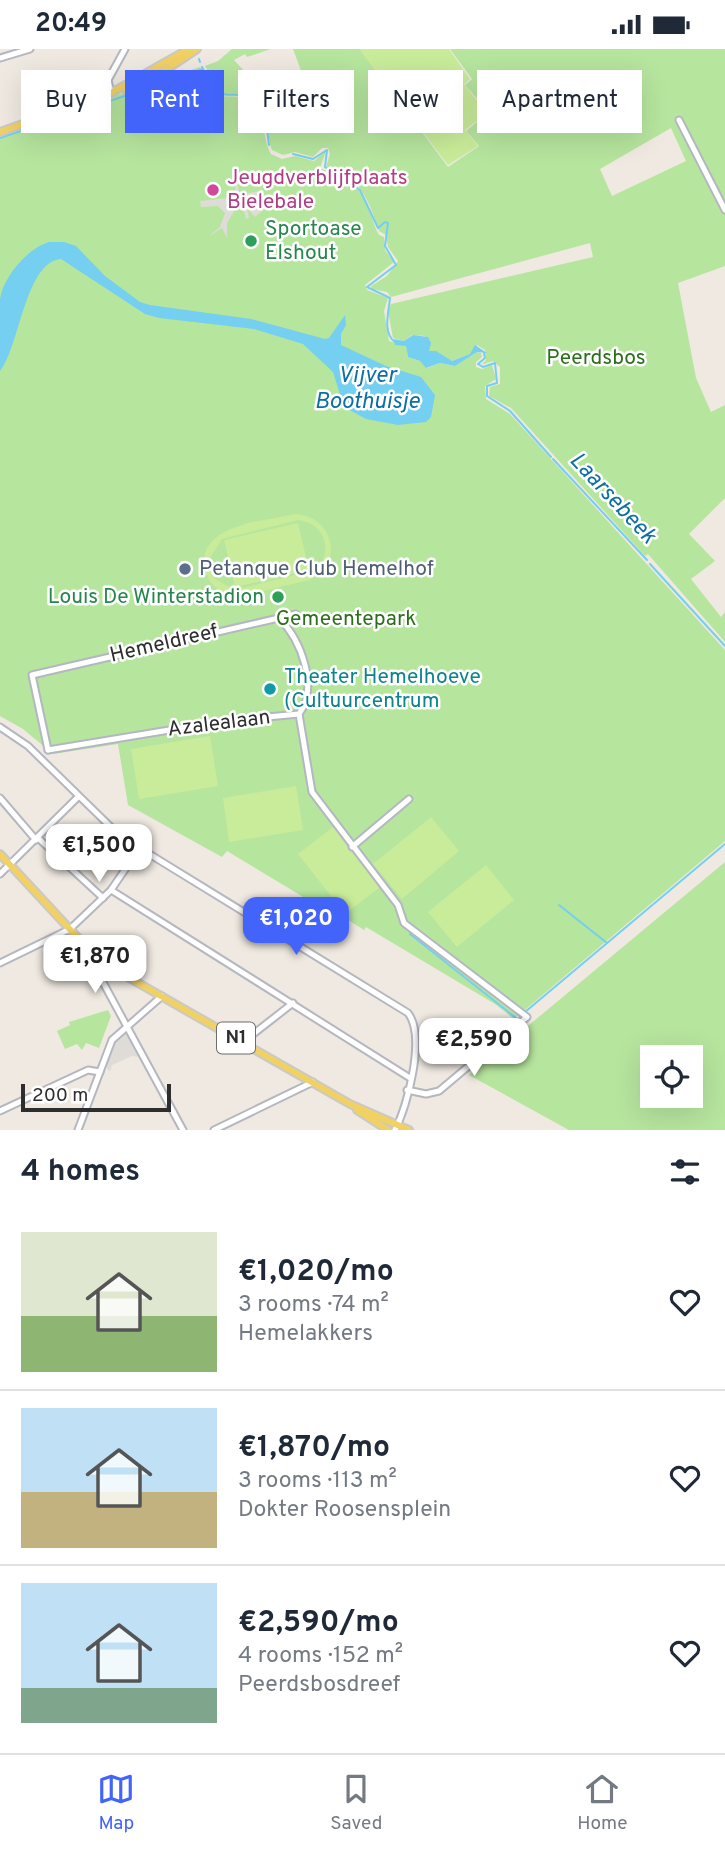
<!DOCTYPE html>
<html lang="en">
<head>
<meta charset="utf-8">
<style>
	:root { --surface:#fff; --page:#f2f2f3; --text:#1f2937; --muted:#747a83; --line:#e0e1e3; --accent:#4264fb }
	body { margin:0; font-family:Overpass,sans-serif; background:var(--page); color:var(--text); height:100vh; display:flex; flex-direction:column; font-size:26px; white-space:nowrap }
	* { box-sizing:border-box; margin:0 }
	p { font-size:23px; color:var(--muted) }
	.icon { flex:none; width:38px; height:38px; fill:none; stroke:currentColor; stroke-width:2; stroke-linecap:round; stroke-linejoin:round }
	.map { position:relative; height:1081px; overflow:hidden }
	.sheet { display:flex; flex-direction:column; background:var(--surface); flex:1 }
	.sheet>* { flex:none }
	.guide { position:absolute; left:21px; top:21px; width:684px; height:63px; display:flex; gap:14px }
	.tools { position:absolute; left:640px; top:996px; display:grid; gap:14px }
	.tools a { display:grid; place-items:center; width:63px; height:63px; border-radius:0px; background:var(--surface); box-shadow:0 7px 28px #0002; font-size:35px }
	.scale { position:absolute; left:21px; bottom:18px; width:150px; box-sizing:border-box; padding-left:7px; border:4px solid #2e2e2e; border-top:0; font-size:19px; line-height:24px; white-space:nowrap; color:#2e2e2e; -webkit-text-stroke:5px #fff; paint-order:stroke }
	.price { position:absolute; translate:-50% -60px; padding:0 16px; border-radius:14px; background:#fff; color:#222; font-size:23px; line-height:46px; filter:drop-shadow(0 2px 4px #0008) }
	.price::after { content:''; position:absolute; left:50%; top:42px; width:21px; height:16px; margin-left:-10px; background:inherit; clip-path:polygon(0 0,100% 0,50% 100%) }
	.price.selected { background:var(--accent); color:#fff }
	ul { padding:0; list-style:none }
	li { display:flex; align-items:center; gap:21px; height:175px; padding:0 21px }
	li+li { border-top:2px solid var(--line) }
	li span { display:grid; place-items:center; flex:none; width:196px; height:140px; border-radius:0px; color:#555 }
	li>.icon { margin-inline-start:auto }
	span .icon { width:84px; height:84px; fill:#fffc; stroke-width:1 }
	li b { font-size:30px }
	h2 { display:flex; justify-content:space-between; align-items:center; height:84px; padding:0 21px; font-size:30px }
	.pill { padding:0 24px; border-radius:0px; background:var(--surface); box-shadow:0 7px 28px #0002; font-size:24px; line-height:63px }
	.pill.selected { background:var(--accent); color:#fff }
	.status { display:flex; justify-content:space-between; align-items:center; height:49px; padding:0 35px; background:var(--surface); direction:ltr }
	.status svg { height:19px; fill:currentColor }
	.dock { display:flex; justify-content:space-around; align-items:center; height:98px; border-top:2px solid var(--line); background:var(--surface); font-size:19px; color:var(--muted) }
	.dock a { display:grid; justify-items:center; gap:4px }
	.dock .selected { color:var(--accent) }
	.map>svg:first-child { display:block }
</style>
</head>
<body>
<div class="status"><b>20:49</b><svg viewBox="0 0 49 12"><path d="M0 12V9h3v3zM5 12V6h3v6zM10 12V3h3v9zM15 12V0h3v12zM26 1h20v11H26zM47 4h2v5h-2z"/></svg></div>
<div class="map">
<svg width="725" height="1081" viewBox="0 0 725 1081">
	<rect width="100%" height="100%" fill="#efe9e1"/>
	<g fill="#b6e59e" fill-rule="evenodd">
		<path d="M232,0H271L247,8L245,5L234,11L284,65L313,54L293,0H360L448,118L479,97L466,82L489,63L465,36L472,30L450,0H725V217L678,234L696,329L711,363L725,356V449L689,485L715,512L691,530L721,568L725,563V593L648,505L645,507L511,359L489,347L490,338L500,335V318L493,312L481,316L486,311L485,301L477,296L470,305L452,312L429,302L425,287L412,286L404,292L393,289L388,262L391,255L593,208L590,194L391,248L387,243L372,240L371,237L387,227L398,212L388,198L386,186L379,182C369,152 360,126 326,118L330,105L328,99H322L313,108L295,103L283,106L272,101C265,86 272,51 250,46C240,44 231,46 221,43L205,17L218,12ZM671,79L686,112L612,147L600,120Z"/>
		<path d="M200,18C218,64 227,38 256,53C266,70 262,89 271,105L282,110L295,107L314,112L326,102L320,119C334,126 352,132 362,145C370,156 372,174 379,186L384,188L385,201L394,213L365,236L367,241L388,249L384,262L389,292L406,297L408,308L420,312L427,319L440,314L455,317L477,303L481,304L482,308L476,313V318L482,320L492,316L496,330L485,337L486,350L510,365L725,601V792L514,970L495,955L366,878L364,881L326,857L323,860L227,802L222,808L128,756L118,695L53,705L23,680L0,667V86Z"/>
		<path d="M725,813V1081H569L469,1026ZM653,1008H691V1046H653Z"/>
		<polygon points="108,961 111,967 99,999 86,994 82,1001 77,995 65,1000 57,982 70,976 69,973"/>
	</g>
	<g fill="#c9ec9a" fill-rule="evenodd">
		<polygon points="359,0 449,0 470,30 464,35 487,64 465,81 478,97 448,116"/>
		<path d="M295,465C333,467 346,514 309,531L222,552L221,546L224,544C213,538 204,528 204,513C204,474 267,472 295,465ZM298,471C325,474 334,502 316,521L234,541L215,530L210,509L222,490Z"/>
		<polygon points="298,474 309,521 235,538 224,491"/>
		<polygon points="210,687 218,737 139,750 131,700"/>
		<polygon points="296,737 303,781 229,793 223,749"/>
		<polygon points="431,768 459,802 402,850 373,815"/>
		<polygon points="333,778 380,838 345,865 298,805"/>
		<polygon points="486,816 514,851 457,898 428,863"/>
	</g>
	<g fill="#dfdcd8">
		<polygon points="236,129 240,146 258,142 266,151 263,161 255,168 247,159 249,169 246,170 243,159 236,160 231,157 234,162 227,174 227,189 222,179 208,188 220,178 225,164 218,157 201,158 200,152 237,148 233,130"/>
		<polygon points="124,984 128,984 141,1008 132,1007 112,1016 110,1023 105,1016 115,991"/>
	</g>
	<g fill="#75cff0">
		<path d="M49,193H64L76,197L105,227L140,253L150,256L251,270L325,290L329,289L345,266L346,276L341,285V296L386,317L421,328L435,346L431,368L426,373L398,376L366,370L344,358L333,323L303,295L254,280L159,269L145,265L61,210C25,213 20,297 0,322C0,299 0,273 0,250C3,228 28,199 49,193Z"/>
		<polygon points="413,286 428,288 431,294 429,302 436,302 452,312 470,305 475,296 487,304 477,303 455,317 440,314 426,319 420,312 408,308 406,297 395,296 394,290 404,292"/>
	</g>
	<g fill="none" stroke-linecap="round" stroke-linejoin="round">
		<g stroke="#75cff0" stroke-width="2">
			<polyline points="199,10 200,13"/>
			<path d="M202,18C222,63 228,36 257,51L265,65L269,96"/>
			<polyline points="189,25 203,20"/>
			<polyline points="0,89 178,29"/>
			<path d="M293,105L313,110L327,101L325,118L360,141L378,179L385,173L388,174L385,197L396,216L367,238L390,249C389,262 382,284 395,293"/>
			<polyline points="484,304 485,309 478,315 483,318 495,314 497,334 487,337 487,347 510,362 551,408"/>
			<polyline points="553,410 647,511"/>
			<polyline points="650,515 725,597"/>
			<polyline points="559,856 607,894"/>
			<polyline points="410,885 516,969"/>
			<polyline points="525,963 725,795"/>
			<polyline points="476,1004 521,967"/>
		</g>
		<g stroke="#b4b7c1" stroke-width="9">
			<g id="minor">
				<polyline points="0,9 30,0"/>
				<polyline points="111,44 108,31 125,0"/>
				<polyline points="679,71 725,161"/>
				<polyline points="299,665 312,743 398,856 404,874 527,968 439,1042 426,1045 407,1041"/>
				<path d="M0,678L28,697L120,787L408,964C426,987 408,1056 395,1081"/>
				<path d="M48,701L224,672L299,665C319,638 301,591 279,569"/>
				<polyline points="48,701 32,626 296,565"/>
				<polyline points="0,749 36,791"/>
				<polyline points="38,789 103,849"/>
				<polyline points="352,798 409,750"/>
				<polyline points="0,825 78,748"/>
				<polyline points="111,841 410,1029"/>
				<polyline points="91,903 99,926 183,1081"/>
				<polyline points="0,914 70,880 111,841 139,800"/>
				<polyline points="243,993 293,954"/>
				<polyline points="0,1062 88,1021 100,1023"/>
				<polyline points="78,1081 112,991 162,947"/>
				<polyline points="214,1081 313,1033"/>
			</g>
		</g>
		<g stroke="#c9c9c9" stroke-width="10">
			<g id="major">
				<polyline points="126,41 167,20 197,0"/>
				<polyline points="0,83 111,44 189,0"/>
				<polyline points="0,805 91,903 112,919 350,1055 409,1081"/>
				<polyline points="357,1061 388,1081"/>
			</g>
		</g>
		<use href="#minor" stroke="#fff" stroke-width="5"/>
		<use href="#major" stroke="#f2d163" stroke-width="6"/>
	</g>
	<circle fill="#d1479c" stroke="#fff" stroke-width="2.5" cx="213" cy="141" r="7"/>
	<g fill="#2e9e5b" stroke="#fff" stroke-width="2.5">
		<circle cx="251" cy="192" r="7"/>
		<circle cx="278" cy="548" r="7"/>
	</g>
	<circle fill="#5c6f8a" stroke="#fff" stroke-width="2.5" cx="185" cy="520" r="7"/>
	<circle fill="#0f9aa8" stroke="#fff" stroke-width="2.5" cx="270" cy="640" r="7"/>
	<g text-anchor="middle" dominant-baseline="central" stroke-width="5" stroke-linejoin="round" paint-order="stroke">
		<rect fill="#fff" stroke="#6d6d6d" stroke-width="2" x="217" y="973.5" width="38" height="31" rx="5"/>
		<g font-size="19" font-weight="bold" fill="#2e2e2e">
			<text x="236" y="989">N1</text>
		</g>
		<g font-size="21" fill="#b23c85" stroke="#fff" text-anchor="start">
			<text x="227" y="129">Jeugdverblijfplaats<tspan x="227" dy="24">Bielebale</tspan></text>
		</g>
		<g font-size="21" fill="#27864d" stroke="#fff" text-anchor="start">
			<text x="265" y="180">Sportoase<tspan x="265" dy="24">Elshout</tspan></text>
			<text x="264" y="548" text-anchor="end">Louis De Winterstadion</text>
		</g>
		<g font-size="21" fill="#2c6e1b" stroke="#fff">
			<text x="596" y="309">Peerdsbos</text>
			<text x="346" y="570">Gemeentepark</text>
		</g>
		<g font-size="21" fill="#4e5e75" stroke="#fff" text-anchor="start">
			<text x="199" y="520">Petanque Club Hemelhof</text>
		</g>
		<g font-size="21" fill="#2e2e2e" stroke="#fff">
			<text transform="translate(164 595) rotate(-13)">Hemeldreef</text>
			<text transform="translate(219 675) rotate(-7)">Azalealaan</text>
		</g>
		<g font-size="21" fill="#0d838f" stroke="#fff" text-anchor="start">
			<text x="284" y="628">Theater Hemelhoeve<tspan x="284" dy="24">(Cultuurcentrum</tspan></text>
		</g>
		<g font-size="23" font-style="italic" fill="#0d6fa3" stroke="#fff">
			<text x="367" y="327">Vijver<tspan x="367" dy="26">Boothuisje</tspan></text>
			<text transform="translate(612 450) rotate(47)">Laarsebeek</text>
		</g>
	</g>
</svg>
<div class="tools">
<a><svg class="icon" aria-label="locate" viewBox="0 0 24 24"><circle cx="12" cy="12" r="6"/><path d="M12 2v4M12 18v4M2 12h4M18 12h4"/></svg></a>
</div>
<div class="scale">200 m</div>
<b class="price" style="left:99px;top:835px">€1,500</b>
<b class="price selected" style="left:296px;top:908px">€1,020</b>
<b class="price" style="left:95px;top:946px">€1,870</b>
<b class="price" style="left:474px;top:1029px">€2,590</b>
<div class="guide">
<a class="pill">Buy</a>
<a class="pill selected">Rent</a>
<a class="pill">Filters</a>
<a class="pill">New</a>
<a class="pill">Apartment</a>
</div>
</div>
<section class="sheet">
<h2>4 homes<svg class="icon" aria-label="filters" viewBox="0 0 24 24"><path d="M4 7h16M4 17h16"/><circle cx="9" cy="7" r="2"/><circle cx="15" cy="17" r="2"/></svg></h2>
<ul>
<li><span style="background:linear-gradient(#dfe7d0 60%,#8fb573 0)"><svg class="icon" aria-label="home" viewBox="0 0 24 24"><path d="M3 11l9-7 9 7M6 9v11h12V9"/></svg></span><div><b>€1,020/mo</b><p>3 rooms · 74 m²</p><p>Hemelakkers</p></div><svg class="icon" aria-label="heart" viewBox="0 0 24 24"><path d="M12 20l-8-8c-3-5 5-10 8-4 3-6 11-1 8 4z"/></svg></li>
<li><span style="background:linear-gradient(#bfe0f5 60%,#c2b280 0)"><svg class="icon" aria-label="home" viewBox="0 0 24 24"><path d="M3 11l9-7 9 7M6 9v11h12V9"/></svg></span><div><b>€1,870/mo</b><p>3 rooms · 113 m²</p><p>Dokter Roosensplein</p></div><svg class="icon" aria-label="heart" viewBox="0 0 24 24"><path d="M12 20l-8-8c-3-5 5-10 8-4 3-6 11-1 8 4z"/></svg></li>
<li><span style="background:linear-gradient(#bfe0f5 75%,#7fa58c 0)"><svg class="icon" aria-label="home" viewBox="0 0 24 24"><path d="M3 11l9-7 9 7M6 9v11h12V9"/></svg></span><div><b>€2,590/mo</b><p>4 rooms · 152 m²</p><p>Peerdsbosdreef</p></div><svg class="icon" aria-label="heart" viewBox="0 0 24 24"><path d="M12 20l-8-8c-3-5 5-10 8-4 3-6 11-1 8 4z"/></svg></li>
</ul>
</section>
<nav class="dock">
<a class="selected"><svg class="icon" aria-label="map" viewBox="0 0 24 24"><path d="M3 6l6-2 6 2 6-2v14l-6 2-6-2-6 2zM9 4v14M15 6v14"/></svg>Map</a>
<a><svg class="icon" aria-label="saved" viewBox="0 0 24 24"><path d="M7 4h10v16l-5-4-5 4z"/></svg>Saved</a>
<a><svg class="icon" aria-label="home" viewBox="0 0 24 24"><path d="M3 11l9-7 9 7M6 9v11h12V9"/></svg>Home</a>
</nav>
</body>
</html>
